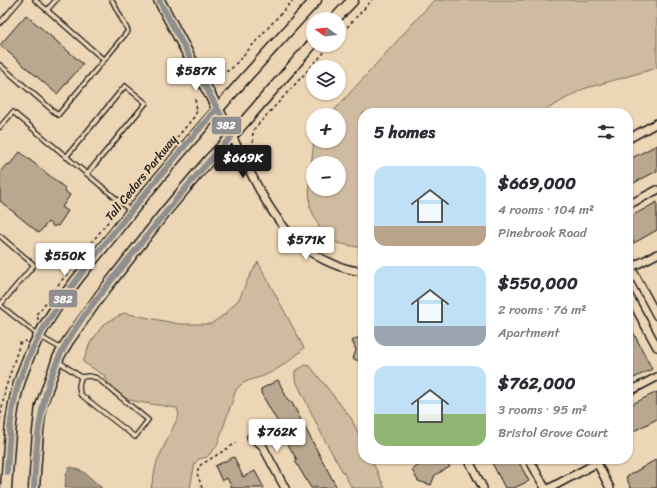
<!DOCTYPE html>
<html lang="en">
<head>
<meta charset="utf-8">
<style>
	:root { --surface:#fff; --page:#f2f2f3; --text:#2b2b33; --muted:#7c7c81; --accent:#1c1c1c }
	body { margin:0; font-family:Sriracha,sans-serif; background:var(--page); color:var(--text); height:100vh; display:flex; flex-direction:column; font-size:15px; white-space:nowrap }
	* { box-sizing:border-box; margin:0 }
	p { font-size:13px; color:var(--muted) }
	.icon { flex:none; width:22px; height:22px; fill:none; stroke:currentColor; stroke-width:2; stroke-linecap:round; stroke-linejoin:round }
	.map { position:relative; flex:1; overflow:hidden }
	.details { position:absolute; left:358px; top:108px; width:275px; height:356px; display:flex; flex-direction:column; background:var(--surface); border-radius:16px; box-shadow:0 1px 3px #0004 }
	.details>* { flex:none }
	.needle { width:26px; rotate:284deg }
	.controls { position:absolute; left:306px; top:12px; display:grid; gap:8px }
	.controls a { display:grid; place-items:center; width:40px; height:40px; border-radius:50%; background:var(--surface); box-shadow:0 1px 3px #0004; font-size:20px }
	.price { position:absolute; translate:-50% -34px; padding:0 9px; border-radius:4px; background:#fff; color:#222; font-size:13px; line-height:26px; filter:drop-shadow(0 1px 2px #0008) }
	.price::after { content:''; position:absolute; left:50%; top:24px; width:12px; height:9px; margin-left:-6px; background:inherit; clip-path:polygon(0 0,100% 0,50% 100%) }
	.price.on { background:var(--accent); color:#fff }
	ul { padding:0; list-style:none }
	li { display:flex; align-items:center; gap:12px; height:100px; padding:0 16px }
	li span { display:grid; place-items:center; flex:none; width:112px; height:80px; border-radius:12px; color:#555 }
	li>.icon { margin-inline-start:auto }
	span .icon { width:48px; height:48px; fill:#fffc; stroke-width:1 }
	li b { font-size:17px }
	h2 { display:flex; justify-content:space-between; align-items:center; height:48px; padding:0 16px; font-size:17px }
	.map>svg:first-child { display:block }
</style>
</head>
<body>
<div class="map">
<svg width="657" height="488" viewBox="0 0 657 488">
	<rect width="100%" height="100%" fill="#edd6b5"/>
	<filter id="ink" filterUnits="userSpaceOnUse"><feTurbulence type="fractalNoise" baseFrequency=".025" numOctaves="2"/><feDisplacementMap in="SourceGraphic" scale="8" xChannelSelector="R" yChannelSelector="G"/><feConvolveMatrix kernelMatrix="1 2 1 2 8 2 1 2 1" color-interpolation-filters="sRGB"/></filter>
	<g filter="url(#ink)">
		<g fill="#cfbb9f" stroke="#766c5e" fill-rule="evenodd">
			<path d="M434,0H657V68L583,89L540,113H363V248L337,243L320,229L310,207L309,182L314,141H339V115H330ZM313,163H339V189H313Z"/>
			<path d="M258,262L304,348C296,357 277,370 266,375C254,380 244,379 236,390L217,446L207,457L199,459L195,463L190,488H151L157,461L179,415L177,408L138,402L113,395L105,376L83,362L90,343L104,324L124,313L179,324H211L225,314L239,299L248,279Z"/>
			<polygon points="306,365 310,366 351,418 363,443 363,459 371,459 385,488 352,488 323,437 295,379 295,371"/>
		</g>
		<polygon fill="#a59681" stroke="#6e6559" points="72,467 84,472 102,488 65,488 66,474 69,468"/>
		<g fill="#b9a88f" stroke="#1c1c1c">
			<polygon points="26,15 83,64 57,94 0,45"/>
			<polygon points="657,145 657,171 628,186 628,160"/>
			<polygon points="20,152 65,188 66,192 70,195 62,207 68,211 58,226 56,225 54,227 48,222 39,233 0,201 0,172 6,165 10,164"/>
			<polygon points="657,202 657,230 634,243 628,232 628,218"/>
			<polygon points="628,322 652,369 632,379 630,375 628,376"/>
			<polygon points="363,335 363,362 353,359 356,350 352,341"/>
			<polygon points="278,380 289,402 291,401 337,488 311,488 295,461 297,460 282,434 284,433 261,393 261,389"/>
			<polygon points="657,392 657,419 628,434 628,406"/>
			<polygon points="234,457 243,477 255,471 264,488 232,488 227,478 222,481 215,466"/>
			<polygon points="428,459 445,459 450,467 435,475 431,485 418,481 412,470"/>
			<polygon points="490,459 517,459 529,481 514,488 505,488"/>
			<polygon points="657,459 657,488 631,488 626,477"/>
		</g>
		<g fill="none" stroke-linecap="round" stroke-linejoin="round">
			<g stroke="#1c1c1c" stroke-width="6">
				<g id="lane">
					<polyline points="35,0 47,10"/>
					<polyline points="56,0 47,10 104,60 128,31 112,0"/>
					<polyline points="0,23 20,0"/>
					<polyline points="0,65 58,115 104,60"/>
					<polyline points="0,127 13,112 131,211"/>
					<polyline points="66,157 125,86 146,103 87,174"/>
					<polyline points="0,236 34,265 0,305"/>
					<polyline points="0,305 39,336 62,349"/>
					<polyline points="58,361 81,377 79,386 80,394 135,437 148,420 97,378 89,376 81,377"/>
				</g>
			</g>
			<g stroke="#1c1c1c" stroke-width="10">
				<g id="street">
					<path d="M232,136C263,196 286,261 363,272"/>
					<polyline points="628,139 657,123"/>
					<polyline points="628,205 657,190"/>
					<polyline points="628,262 657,316"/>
					<polyline points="628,269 657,254"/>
					<polyline points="628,294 657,347"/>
					<polyline points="628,392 657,377"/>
					<polyline points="251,437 262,445 285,488"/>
					<polyline points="468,459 483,488"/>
					<polyline points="529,459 545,488"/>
					<polyline points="595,459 610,488"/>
					<polyline points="550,488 597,463"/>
				</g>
			</g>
			<g stroke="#1c1c1c" stroke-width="13">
				<g id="secondary">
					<polyline points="159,0 232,136"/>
					<polyline points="335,19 353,0"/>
					<path d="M6,488C9,450 9,411 22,374C40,321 77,279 112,236C176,154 245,77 316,0"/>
					<polyline points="34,488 38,431 41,406 58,358 68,341 99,297 165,212 209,160 232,136 313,43"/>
				</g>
			</g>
			<g stroke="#1c1c1c" stroke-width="1.5" stroke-dasharray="3 3" stroke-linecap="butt">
				<polyline points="339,36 372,0"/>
				<polyline points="223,74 223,71 228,71 232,68 293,0"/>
				<path d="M255,158L258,154C254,145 250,137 255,128L331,45"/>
				<polyline points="131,196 129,190 136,187 194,117 197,111 195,99"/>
				<polyline points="38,320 37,313 41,310 51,294 111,218 112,214 117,213"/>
				<polyline points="0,420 5,390 20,343 26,341"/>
				<polyline points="202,488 197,473 199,466 236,443"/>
			</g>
			<use href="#lane" stroke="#edd6b5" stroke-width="3.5"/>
			<use href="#street" stroke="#edd6b5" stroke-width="7"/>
			<use href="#secondary" stroke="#edd6b5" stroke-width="10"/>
			<g stroke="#edd6b5" stroke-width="9">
				<g id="bus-1">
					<path d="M7,472C9,443 10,413 18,385C36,327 77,279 114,232C148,190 182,149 217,108"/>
					<path d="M34,488C36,447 39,405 55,366C71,329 98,297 123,266C158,221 193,177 232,136L159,0"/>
				</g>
			</g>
			<use href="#bus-1" stroke="#8f8f8f" stroke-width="6"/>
		</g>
	</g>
	<g text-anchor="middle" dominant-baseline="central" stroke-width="4" stroke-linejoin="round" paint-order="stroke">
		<g font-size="12" fill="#1c1c1c" stroke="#edd6b5">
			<text transform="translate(141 178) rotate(-51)">Tall Cedars Parkway</text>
		</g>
	</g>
	<g stroke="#edd6b5" stroke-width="1.5">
		<rect x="211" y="116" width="31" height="19" rx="4" fill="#8f8f8f"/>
		<rect x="48" y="289" width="30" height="19" rx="4" fill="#8f8f8f"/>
	</g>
	<g font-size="11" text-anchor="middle" font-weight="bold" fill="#fff">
		<text x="226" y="129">382</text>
		<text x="63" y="303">382</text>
	</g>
</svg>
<div class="controls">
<a><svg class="needle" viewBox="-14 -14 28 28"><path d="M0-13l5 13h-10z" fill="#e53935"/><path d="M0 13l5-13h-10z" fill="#7c7c81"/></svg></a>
<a><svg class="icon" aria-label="layers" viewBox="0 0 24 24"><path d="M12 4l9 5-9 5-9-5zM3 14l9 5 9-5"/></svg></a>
<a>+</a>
<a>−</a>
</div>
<b class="price" style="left:196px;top:92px">$587K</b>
<b class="price on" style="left:243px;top:179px">$669K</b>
<b class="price" style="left:306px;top:261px">$571K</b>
<b class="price" style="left:65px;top:277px">$550K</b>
<b class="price" style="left:277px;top:453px">$762K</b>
<section class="details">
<h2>5 homes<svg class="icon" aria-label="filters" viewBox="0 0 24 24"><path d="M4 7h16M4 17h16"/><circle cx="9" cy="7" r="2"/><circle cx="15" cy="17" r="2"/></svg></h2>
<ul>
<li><span style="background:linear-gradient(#bfe0f5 75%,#b9a48a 0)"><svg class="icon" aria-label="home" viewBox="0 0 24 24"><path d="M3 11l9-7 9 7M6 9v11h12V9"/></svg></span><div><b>$669,000</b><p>4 rooms · 104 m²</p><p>Pinebrook Road</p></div></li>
<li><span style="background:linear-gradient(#bfe0f5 75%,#9aa5b1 0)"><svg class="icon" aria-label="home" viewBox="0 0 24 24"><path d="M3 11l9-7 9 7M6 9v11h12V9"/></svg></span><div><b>$550,000</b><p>2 rooms · 76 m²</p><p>Apartment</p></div></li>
<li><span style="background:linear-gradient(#bfe0f5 60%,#8fb573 0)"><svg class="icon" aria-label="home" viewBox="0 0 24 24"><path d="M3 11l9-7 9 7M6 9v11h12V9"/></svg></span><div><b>$762,000</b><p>3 rooms · 95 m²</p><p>Bristol Grove Court</p></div></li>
</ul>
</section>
</div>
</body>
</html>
